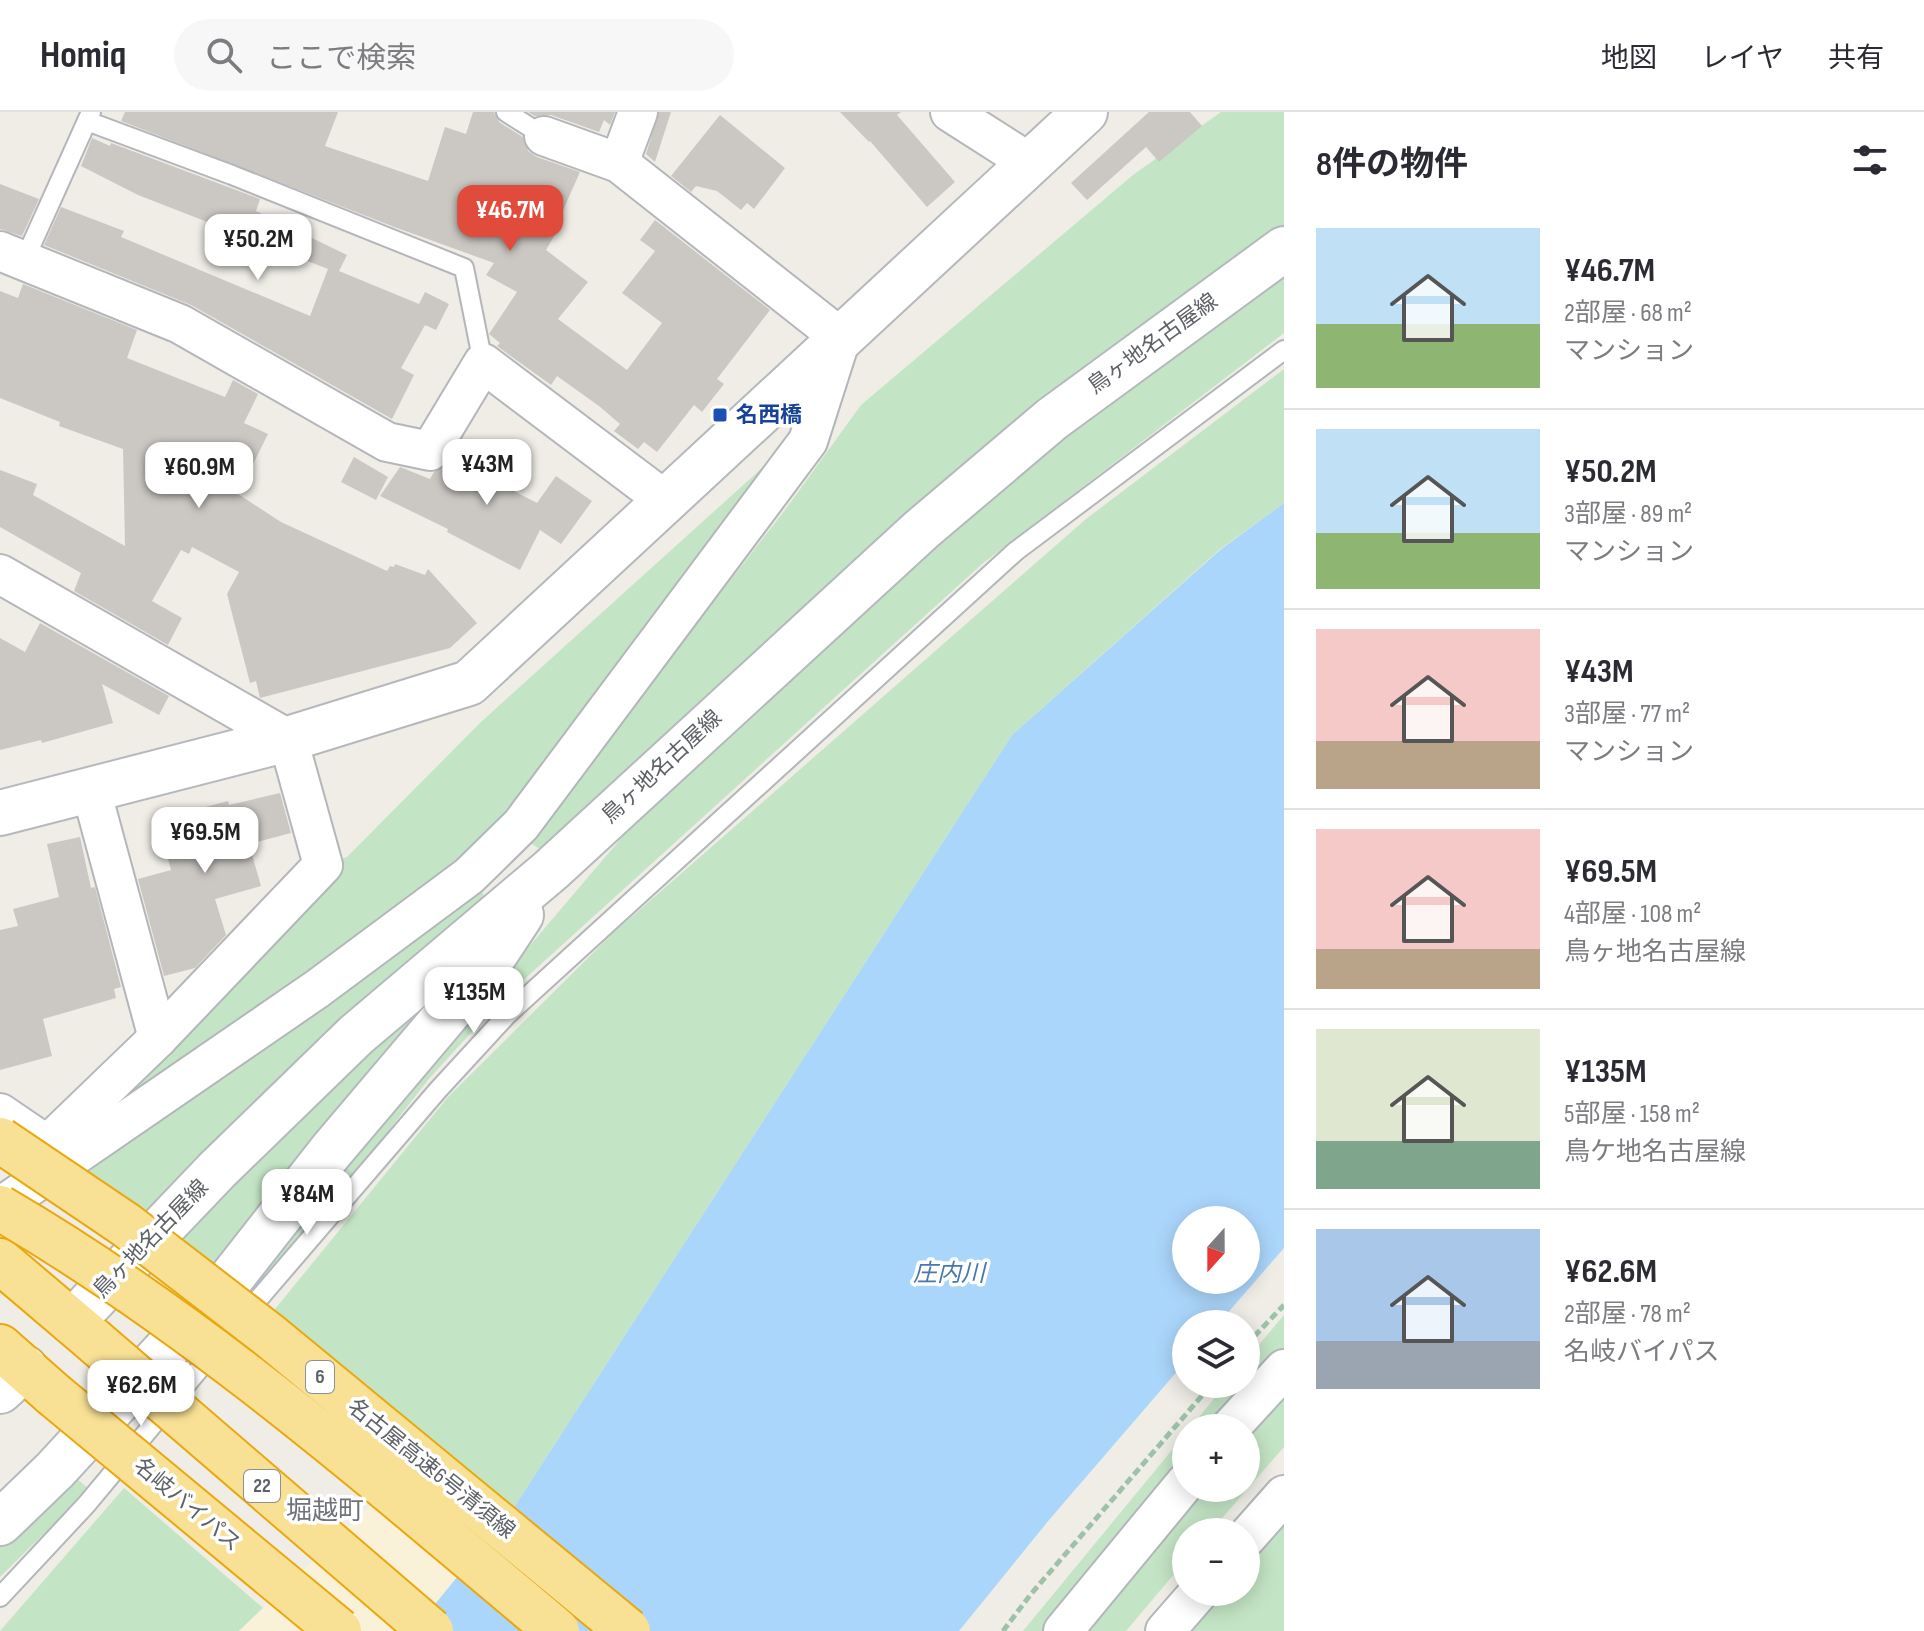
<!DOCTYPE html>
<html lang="ja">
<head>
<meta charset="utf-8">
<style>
	:root { --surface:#fff; --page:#f7f7f7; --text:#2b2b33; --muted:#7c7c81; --line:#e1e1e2; --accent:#e14b3b }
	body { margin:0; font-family:"Sofia Sans Condensed","Noto Sans JP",sans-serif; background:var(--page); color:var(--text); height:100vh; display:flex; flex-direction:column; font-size:30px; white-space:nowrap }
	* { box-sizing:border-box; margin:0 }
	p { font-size:26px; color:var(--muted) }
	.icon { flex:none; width:44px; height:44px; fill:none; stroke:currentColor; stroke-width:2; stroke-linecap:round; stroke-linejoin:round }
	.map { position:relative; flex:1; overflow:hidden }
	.side { display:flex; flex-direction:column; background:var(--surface); width:640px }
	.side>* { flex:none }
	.needle { width:52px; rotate:201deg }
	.buttons { position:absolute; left:1172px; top:1094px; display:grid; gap:16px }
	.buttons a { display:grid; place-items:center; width:88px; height:88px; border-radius:50%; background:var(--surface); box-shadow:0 4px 20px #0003; font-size:40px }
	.price { position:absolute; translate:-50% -68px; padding:0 18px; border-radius:16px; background:#fff; color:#222; font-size:26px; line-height:52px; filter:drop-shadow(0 2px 4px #0008) }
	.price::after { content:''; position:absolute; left:50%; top:48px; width:24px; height:18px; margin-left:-12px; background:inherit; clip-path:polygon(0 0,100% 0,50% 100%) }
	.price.current { background:var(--accent); color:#fff }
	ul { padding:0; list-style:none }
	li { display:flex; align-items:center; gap:24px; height:200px; padding:0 32px }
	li+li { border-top:2px solid var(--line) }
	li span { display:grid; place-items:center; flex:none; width:224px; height:160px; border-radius:0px; color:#555 }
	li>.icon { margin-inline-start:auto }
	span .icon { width:96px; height:96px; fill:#fffc; stroke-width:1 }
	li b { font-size:34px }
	h2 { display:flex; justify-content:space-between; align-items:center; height:96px; padding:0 32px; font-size:34px }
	header { display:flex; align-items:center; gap:48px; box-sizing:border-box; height:112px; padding:0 40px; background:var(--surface); border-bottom:2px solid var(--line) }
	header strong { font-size:38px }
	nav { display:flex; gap:44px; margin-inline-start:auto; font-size:28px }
	.search { width:560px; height:72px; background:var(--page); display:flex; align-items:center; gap:20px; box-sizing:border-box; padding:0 28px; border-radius:44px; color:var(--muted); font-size:30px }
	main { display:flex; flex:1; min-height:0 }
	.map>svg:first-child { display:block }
</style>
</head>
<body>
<header>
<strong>Homiq</strong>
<div class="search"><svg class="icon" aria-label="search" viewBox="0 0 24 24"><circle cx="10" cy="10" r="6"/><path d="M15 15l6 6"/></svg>ここで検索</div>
<nav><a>地図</a><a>レイヤ</a><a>共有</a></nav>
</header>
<main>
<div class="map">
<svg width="1284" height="1519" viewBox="0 0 1284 1519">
	<rect width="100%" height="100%" fill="#efede6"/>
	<g fill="#c4e5c5">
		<path d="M1221,0H1284V115C1197,174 1111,234 1029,301C859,438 701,589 540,737L527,729L785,398L861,293L1133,63Z"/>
		<polygon points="1284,161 1284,221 982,452 497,892 428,968 256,1189 53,1057 323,753 347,745 481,610 762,356 758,372 469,764 500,803 486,885 697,637 1065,321"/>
		<polygon points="1284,257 1284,391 1219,438 1012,623 513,1397 271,1202 448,985 612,822 1086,407"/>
		<polygon points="1284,1203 1284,1245 1223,1316 1190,1316 1226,1272 1246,1272 1246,1248"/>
		<polygon points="1284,1263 1284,1335 1210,1420 1186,1420 1186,1448 1126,1519 1070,1519 1187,1376 1246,1376 1246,1316"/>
		<polygon points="1186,1321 1186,1361 1057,1519 1023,1519"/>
		<polygon points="71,1362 89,1377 0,1465 0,1432"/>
		<polygon points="124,1376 263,1496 239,1519 0,1519"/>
		<polygon points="1284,1409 1284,1519 1187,1519 1221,1480 1246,1480 1246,1452"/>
	</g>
	<polygon fill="#f9f2d8" points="434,1333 513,1397 412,1519 239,1519"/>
	<path fill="#abd6fb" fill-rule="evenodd" d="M1284,391V1136L1218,1212H1186V1249L1049,1408L959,1519H413L513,1397L1012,623L1220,438ZM1186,1108H1246V1168H1186Z"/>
	<g fill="#cbc8c4">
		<polygon points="125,0 338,0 325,34 428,69 445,15 466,22 473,0 494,0 499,10 523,25 528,39 537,45 580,60 560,105 564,107 546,138 588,170 558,207 627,258 662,211 622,181 655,139 640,128 655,108 770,198 717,267 724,272 702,300 694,293 657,340 644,330 638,337 614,319 620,312 599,294 557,264 551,273 497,234 500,231 489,222 517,180 486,163 494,151 397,116 121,9"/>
		<polygon points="528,0 615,0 610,13 604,8 599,20 551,3 535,4"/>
		<polygon points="659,0 671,0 655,50 646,42"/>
		<polygon points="840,0 901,0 897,3 955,70 927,95 870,29 869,30"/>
		<polygon points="1149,0 1190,0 1202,14 1159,50 1146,35 1087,88 1071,71"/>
		<polygon points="720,3 785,56 754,97 747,91 741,98 717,79 696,74 691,80 671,64"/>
		<polygon points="92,26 110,34 111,31 260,87 256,99 347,143 339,159 419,192 425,180 449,192 436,218 425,213 401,256 414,263 392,307 191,193 44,133 61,95 124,119 121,125 310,204 328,157 138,83 81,54"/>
		<polygon points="0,72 39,87 22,124 0,117"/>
		<polygon points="23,172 137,218 127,246 225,285 233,268 258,282 244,311 268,322 238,382 281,410 387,459 390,454 394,455 395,452 425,463 428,457 477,511 450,536 260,586 256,569 250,571 227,482 239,460 192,435 189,442 181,438 152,489 182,506 168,533 74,479 81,461 0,415 0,358 37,372 33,383 125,434 123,337 59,314 60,310 0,286 0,179 18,186"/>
		<polygon points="459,333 488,349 481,362 537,391 556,364 592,389 561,432 540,418 520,458 447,420 448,417 380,384 400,355 430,367 434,360 448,351"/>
		<polygon points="354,345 388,365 376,388 341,370"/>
		<polygon points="40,511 169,584 159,603 102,572 113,611 42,631 41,628 0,638 0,526 25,540"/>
		<polygon points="280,681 291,721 249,732 261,774 215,787 226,823 195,856 164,864 138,767 171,758 157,708 228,689 229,693"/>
		<polygon points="80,725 91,776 95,775 121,875 114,877 116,886 43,907 52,944 0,958 0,818 18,814 13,797 59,785 47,732"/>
	</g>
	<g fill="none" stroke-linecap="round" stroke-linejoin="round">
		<g stroke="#b3b6ba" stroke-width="22">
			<g id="lane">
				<polyline points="506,0 544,24"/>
				<polyline points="87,9 232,63 464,156 483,251"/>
				<polyline points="24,149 91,0"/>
				<polyline points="243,1205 438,978 508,902 1016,439 1284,238"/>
				<polyline points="0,1485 86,1393 216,1237"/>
			</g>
		</g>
		<g stroke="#b3b6ba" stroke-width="42">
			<g id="street">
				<polyline points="950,0 1030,51"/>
				<polyline points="619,51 638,0"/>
				<polyline points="0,139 180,212 387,330 430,339 483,251 666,389"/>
				<polyline points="0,462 288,627 323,753 158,926 47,1033 53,1057"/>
				<polyline points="91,678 158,926"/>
				<polyline points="0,1001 47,1033"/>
				<polyline points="0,1095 317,877 469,764 521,713 808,329 841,226 619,51 544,24"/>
				<polyline points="1230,1316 1284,1257"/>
				<polyline points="1246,1426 1284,1383"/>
				<polyline points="1063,1519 1186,1370"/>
				<polyline points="1165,1519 1199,1480"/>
			</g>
		</g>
		<g stroke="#b5b8bd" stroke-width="48">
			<g id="secondary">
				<polyline points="0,701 288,627 469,571 1085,0"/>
				<polyline points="72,1210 217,1058 356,923 551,758 921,418 1052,307 1284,137"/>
				<polyline points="0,1279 25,1256"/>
				<polyline points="0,1411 55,1358 229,1169 331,1039 486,856 521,803"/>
			</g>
		</g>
		<g stroke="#eaa80c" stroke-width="48">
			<g id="highway">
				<polyline points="0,1149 93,1228"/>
				<polyline points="0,1235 53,1282"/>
			</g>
		</g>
		<g stroke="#9cc3a8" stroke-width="5" stroke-dasharray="8 4" stroke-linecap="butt">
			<polyline points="1246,1233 1284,1193"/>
			<polyline points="1003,1519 1031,1482 1212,1272"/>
		</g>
		<use href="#lane" stroke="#fff" stroke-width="18"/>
		<use href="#street" stroke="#fff" stroke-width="38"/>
		<use href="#secondary" stroke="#fff" stroke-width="44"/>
		<use href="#highway" stroke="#f8e095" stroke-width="44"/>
		<g stroke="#eaa80c" stroke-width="48" stroke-linecap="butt">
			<g id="highway-bridge">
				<polyline points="0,1028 126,1113 270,1224 628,1519"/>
				<path d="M0,1096C201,1213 379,1370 557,1519"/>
				<polyline points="93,1228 431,1519"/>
				<polyline points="53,1282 339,1519"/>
			</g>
		</g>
		<use href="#highway-bridge" stroke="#f8e095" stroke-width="44"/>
	</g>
	<rect fill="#1a4fb4" stroke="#fff" stroke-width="3" x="712" y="295" width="16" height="16" rx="4"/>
	<g text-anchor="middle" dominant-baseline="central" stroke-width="7" stroke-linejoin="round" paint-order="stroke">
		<g fill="#fff" stroke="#8e9094" stroke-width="2">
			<rect x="306" y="1249" width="28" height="32" rx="6"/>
			<rect x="244" y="1358" width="36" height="32" rx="6"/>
		</g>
		<g font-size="20" font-weight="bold" fill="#5e6166">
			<text x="320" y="1265">6</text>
			<text x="262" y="1374">22</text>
		</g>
		<g font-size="22" fill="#5e6166" stroke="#fff">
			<text transform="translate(1153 232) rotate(-36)">鳥ヶ地名古屋線</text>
			<text transform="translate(662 655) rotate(-43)">鳥ヶ地名古屋線</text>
			<text transform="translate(151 1127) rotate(-46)">鳥ヶ地名古屋線</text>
			<text transform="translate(431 1357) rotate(39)">名古屋高速6号清須線</text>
			<text transform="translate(187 1393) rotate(40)">名岐バイパス</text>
		</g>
		<g font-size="22" font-weight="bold" fill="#164399" stroke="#fff" text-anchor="start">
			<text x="736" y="303">名西橋</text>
		</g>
		<g font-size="24" font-style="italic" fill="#4877ad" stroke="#fff">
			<text x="949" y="1161">庄内川</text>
		</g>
		<g font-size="26" fill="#6f7378" stroke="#fff">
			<text x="325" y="1399">堀越町</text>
		</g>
	</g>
</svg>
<div class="buttons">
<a><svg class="needle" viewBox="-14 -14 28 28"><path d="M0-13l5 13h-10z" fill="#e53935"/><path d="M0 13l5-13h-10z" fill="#7c7c81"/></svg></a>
<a><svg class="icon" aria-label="layers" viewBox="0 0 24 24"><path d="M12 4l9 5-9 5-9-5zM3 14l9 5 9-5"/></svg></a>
<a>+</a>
<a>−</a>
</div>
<b class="price current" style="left:510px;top:141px">¥46.7M</b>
<b class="price" style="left:258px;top:170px">¥50.2M</b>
<b class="price" style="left:487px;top:395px">¥43M</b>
<b class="price" style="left:199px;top:398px">¥60.9M</b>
<b class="price" style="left:205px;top:763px">¥69.5M</b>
<b class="price" style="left:474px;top:923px">¥135M</b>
<b class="price" style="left:307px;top:1125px">¥84M</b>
<b class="price" style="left:141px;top:1316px">¥62.6M</b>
</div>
<section class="side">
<h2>8件の物件<svg class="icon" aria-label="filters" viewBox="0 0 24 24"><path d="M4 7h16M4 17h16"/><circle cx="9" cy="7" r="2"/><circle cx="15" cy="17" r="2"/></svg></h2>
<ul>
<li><span style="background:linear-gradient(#bfe0f5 60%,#8fb573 0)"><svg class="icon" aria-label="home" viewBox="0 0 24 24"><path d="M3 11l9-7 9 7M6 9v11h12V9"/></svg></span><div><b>¥46.7M</b><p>2部屋 · 68 m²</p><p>マンション</p></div></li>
<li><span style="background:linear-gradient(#bfe0f5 65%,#8fb573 0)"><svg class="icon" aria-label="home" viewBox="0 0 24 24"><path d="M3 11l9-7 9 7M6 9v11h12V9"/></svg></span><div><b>¥50.2M</b><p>3部屋 · 89 m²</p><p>マンション</p></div></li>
<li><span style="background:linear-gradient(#f6c9c9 70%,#b9a48a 0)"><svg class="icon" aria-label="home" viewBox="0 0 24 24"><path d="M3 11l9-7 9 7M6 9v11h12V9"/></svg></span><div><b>¥43M</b><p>3部屋 · 77 m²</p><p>マンション</p></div></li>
<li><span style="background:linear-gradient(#f6c9c9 75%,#b9a48a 0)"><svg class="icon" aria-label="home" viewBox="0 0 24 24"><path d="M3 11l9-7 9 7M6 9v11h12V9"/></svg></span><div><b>¥69.5M</b><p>4部屋 · 108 m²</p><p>鳥ヶ地名古屋線</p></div></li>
<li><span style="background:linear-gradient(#dfe7d0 70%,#7fa58c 0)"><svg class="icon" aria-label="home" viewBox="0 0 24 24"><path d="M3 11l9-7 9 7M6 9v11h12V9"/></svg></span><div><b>¥135M</b><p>5部屋 · 158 m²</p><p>鳥ケ地名古屋線</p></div></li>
<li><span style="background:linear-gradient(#a9c7e8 70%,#9aa5b1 0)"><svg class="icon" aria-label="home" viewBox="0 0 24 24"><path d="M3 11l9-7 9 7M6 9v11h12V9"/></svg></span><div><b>¥62.6M</b><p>2部屋 · 78 m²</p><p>名岐バイパス</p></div></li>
</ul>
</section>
</main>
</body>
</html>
